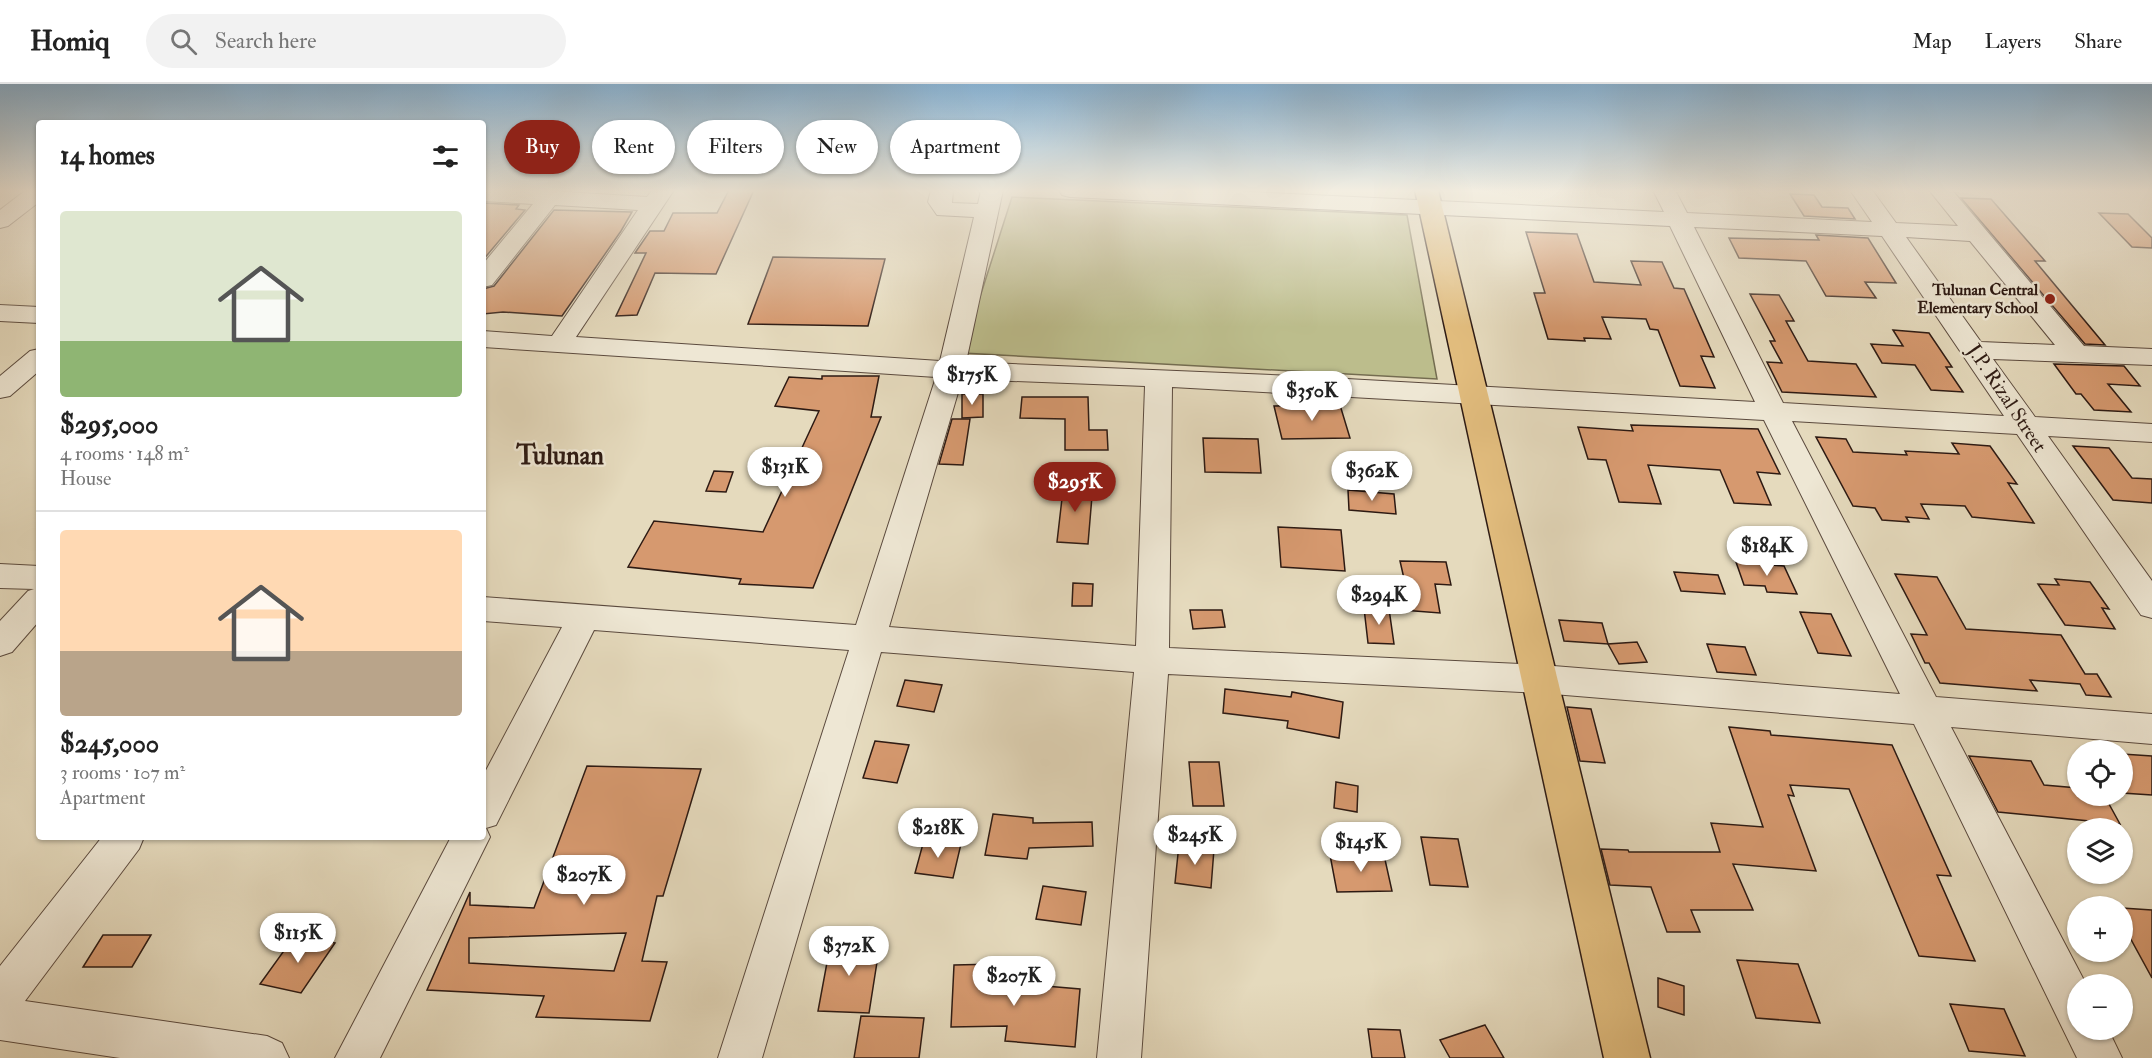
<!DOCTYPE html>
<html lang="en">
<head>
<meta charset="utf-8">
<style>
	:root { --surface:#fff; --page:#f2f2f2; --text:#222; --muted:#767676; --line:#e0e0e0; --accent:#8f2418 }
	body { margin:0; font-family:"IM FELL Double Pica",serif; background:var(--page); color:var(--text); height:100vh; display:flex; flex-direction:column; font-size:22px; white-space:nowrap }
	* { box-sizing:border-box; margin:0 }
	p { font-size:20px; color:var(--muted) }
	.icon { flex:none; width:33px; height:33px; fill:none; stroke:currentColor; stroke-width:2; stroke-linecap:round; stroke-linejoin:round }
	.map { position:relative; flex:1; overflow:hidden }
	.details { position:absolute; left:36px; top:36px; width:450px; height:720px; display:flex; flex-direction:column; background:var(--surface); border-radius:6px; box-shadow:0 2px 4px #0004 }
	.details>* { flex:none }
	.banner { position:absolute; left:504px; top:36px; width:570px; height:54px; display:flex; gap:12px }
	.fabs { position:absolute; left:2067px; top:656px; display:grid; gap:12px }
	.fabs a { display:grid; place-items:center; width:66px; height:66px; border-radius:50%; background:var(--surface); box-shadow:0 2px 4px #0004; font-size:30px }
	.price { position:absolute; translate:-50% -51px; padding:0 14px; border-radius:21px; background:#fff; color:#222; font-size:20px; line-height:39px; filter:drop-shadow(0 2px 3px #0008) }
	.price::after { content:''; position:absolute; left:50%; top:36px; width:18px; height:14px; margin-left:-9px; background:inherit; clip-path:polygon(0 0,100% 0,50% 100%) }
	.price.current { background:var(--accent); color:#fff }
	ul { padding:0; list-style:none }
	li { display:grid; align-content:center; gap:12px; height:318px; padding:0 24px }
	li+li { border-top:2px solid var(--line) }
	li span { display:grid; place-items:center; height:186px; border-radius:6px; color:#555 }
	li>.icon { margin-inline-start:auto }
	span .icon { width:108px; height:108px; fill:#fffc; stroke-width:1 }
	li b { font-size:26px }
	h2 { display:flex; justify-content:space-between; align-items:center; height:72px; padding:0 24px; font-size:26px }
	.chip { padding:0 21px; border-radius:27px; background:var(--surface); box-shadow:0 2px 4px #0004; font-size:21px; line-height:54px }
	.chip.current { background:var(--accent); color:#fff }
	header { display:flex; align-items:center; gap:36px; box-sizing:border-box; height:84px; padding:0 30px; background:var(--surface); border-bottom:2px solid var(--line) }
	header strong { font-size:28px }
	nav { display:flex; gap:33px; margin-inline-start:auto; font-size:21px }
	.search { width:420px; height:54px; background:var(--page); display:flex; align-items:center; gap:15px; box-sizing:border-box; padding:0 21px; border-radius:33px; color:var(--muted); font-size:22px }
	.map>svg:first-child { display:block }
</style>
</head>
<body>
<header>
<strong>Homiq</strong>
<div class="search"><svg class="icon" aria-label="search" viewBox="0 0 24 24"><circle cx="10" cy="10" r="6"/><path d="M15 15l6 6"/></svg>Search here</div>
<nav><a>Map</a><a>Layers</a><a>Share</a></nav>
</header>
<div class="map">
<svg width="2152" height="974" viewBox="0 0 2152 974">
	<rect width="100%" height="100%" fill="#e5dabd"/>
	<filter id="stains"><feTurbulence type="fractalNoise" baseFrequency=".00333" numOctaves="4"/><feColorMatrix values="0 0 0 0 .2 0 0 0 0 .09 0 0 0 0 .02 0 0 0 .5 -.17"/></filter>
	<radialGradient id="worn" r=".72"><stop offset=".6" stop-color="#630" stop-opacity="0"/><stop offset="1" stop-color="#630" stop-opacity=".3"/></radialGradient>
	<polygon fill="#bcbd8c" stroke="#746c50" stroke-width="1.5" points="1012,113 1407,131 1437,295 962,269"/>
	<g fill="#d6996f" stroke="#2d1a13" stroke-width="1.5" fill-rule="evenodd">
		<polygon points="729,106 754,106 716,190 655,189 637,231 616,232 646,169 635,169 637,166 650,147 664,147 673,129 717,129"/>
		<polygon points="1790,110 1814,111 1822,123 1848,124 1855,135 1804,132"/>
		<polygon points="1961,114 1991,115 2045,177 2035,177 2105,261 2085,260"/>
		<polygon points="483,119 519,121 516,125 525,126 483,176"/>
		<polygon points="554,126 632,128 621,147 562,232 503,228 483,230 483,205 494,202"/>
		<polygon points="2099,129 2128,130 2152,154 2152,164 2132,163"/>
		<polygon points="1526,148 1577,150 1594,198 1641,201 1631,177 1662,178 1674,204 1684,205 1714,273 1701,272 1715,304 1680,302 1658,246 1650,245 1646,235 1602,233 1611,255 1584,254 1585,257 1548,255 1534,209 1545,209"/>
		<polygon points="1816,151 1868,154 1896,199 1865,198 1876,214 1826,212 1806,177 1739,174 1729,154 1819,156"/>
		<polygon points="773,173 885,175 868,242 748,240"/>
		<polygon points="1750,210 1779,211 1794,237 1786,237 1808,277 1856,280 1876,313 1782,308 1767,278 1782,279 1770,257 1775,257"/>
		<polygon points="1893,246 1929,249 1952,283 1946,283 1963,308 1931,306 1915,281 1882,279 1871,260 1903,262"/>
		<polygon points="2054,280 2124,282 2140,302 2108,300 2131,328 2094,326 2081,310 2076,310"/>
		<polygon points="822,292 879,292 871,333 881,333 813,504 739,500 741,495 628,483 654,437 763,448 819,327 775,322 789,293 822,295"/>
		<polygon points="962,310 983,310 983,333 962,334"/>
		<polygon points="1022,313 1088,313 1089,346 1107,346 1108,366 1065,366 1065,335 1020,334"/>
		<polygon points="1340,321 1350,354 1282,355 1274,322"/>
		<polygon points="952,335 970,335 963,381 939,380"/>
		<polygon points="1631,341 1758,345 1780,390 1757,388 1771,421 1734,419 1720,386 1648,381 1661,420 1619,418 1606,376 1588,375 1578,343 1633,347"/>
		<polygon points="1816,353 1846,355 1853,368 1907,371 1905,367 1959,370 1952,359 1990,362 2017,400 2008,399 2034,439 1972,433 1965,422 1921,420 1929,435 1906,433 1909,438 1882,436 1875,424 1853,422"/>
		<polygon points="1203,354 1258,355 1261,389 1205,388"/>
		<polygon points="2073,362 2109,364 2132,394 2152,395 2152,419 2113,416"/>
		<polygon points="714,387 733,388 726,408 706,407"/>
		<polygon points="1064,397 1093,400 1088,460 1057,458"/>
		<polygon points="1348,406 1394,410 1396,430 1349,426"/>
		<polygon points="1278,443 1341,446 1345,487 1281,483"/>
		<polygon points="1400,477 1446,478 1451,501 1435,500 1440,529 1389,525 1385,498 1405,499"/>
		<polygon points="1736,478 1784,482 1797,510 1767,508 1765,502 1744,501"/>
		<polygon points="1674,488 1718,491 1725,510 1681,507"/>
		<polygon points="1895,490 1937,493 1966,545 2061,551 2085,590 2097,590 2111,613 2086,611 2080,600 2030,596 2037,607 1940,599 1929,579 1925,579 1911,550 1927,551"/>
		<polygon points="2055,495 2090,498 2109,525 2102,524 2115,545 2065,541 2038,500 2059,501"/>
		<polygon points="1073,499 1093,500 1092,522 1072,522"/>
		<polygon points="1364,524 1389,525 1394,560 1368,559"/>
		<polygon points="1190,526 1222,526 1225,543 1193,545"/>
		<polygon points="1800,528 1831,530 1851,572 1818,569"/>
		<polygon points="1559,536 1602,539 1608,560 1564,557"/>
		<polygon points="1637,558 1647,578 1619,580 1608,560"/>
		<polygon points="1707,560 1745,563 1756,591 1717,588"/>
		<polygon points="905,596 942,601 934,628 897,622"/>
		<polygon points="1225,605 1291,613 1292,608 1343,618 1339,654 1287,644 1288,637 1223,629"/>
		<polygon points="1567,623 1591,625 1605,679 1580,677"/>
		<polygon points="1729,643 1770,647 1771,651 1892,661 1951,792 1937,791 1975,877 1919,872 1849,705 1790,701 1794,712 1788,711 1816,787 1733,780 1753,826 1691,826 1700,848 1667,848 1651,803 1610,801 1601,765 1628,766 1629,768 1720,768 1711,739 1763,743"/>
		<polygon points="875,657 909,661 897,699 863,694"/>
		<polygon points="2122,670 2152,672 2152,711 2122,709"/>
		<polygon points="1969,672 2031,677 2044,701 2078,704 2078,711 2104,711 2120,740 1998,728"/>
		<polygon points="1189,678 1219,678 1224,722 1193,722"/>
		<path d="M587,682L701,685L663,812H657L642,877L667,878L650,937L536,933L544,912L427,906L470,808V821L534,824ZM626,849L614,887L469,879V854Z"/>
		<polygon points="1336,698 1358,702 1357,728 1334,724"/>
		<polygon points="993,730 1033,734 1033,739 1092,738 1093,762 1029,764 1027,775 985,771"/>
		<polygon points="1421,753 1458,755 1468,803 1430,801"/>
		<polygon points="924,756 961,760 953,794 915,789"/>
		<polygon points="1179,760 1214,765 1211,804 1175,799"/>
		<polygon points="1330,771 1384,771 1392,807 1337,808"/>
		<polygon points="1043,802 1086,808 1081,841 1036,835"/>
		<polygon points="2122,824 2152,826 2152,894 2122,839"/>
		<polygon points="296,850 335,859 301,909 260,900"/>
		<polygon points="103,851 151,851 132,883 83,883"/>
		<polygon points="831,857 880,859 869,929 818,927"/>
		<polygon points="1737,876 1798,880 1820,939 1756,934"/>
		<polygon points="998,880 997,898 1080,905 1075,963 1005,957 1007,942 951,943 954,881"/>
		<polygon points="1658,894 1684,902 1684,931 1658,923"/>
		<polygon points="1950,920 2004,925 2025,972 1969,967"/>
		<polygon points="861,932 924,934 919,974 854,974"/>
		<polygon points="1485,941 1504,974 1450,974 1440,956"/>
		<polygon points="1368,945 1400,946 1405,974 1372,974"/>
	</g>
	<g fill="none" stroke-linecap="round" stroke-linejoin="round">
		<g stroke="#5b4a3e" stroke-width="2">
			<g id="minor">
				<polygon points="26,106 39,106 39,118 8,142 0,144 0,126"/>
				<path d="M483,106H531L647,113L652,106H674L576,253L940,277L974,133L937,131L928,118L931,106H953L952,119L978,120L981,106H1003L966,278L1293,292L1755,318L1670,142L1070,113L1062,111L1059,106H1210L1664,128L1653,106H1675L1687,129L1872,138L1850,106H1872L1896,139L1958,142L1929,106H1952L2084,262L2152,265V281L1993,275L2035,333L2152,340V358L2048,352L2152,497V534L2141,531L2017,350L1792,337L1936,613L2152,630V660L1951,643L2086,900H2078V945H2108L2122,974H2077L1914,640L1541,609L1168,590L1141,974H1097L1134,588L881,568L762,974H718L849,566L594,546L496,741L486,744L490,753L380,974H335L451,753H483V692L562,543L483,537V513L856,541L936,293L483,263V247L552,252L638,126L555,121L492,201L483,203V180L533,120L483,117ZM1694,143L1882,152L2004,332L1783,319ZM1906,153L1970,157L2055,261L1981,258ZM962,295L1145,302L1136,562L889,543ZM1172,303L1764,336L1900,610L1541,581L1169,564Z"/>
				<polygon points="0,221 39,223 39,239 0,237"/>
				<polygon points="39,265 39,287 10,312 0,314 0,292 30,267"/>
				<polygon points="0,480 39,482 39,537 12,568 0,572 0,537 28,507 34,505 0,504"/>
				<polygon points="102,753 144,753 139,765 25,917 267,952 282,959 289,974 120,974 0,956 0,882"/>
			</g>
		</g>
		<g stroke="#2d1a13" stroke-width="3">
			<polygon id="major" points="1415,106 1438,106 1650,974 1604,974"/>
		</g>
		<use href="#minor" fill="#eee7d4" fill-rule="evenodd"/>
		<use href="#major" fill="#e2bd7e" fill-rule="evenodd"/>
	</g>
	<linearGradient id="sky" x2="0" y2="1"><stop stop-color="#89b5d7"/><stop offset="0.44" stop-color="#f3eee1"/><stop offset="1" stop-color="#f3eee1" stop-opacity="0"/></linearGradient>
	<rect width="2152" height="243" fill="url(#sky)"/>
	<circle fill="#8f2418" stroke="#eee7d4" stroke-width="2" cx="2050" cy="215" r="6"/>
	<g text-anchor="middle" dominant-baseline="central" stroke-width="5" stroke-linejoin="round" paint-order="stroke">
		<g font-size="16" font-weight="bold" fill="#2d1a13" stroke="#eee7d4" text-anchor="end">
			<text x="2038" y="206">Tulunan Central<tspan x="2038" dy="18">Elementary School</tspan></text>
		</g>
		<g font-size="20" fill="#2d1a13" stroke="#eee7d4">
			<text transform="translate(2007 314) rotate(56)">J.P. Rizal Street</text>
		</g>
		<g font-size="26" font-weight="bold" fill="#2d1a13" stroke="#eee7d4">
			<text x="560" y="372">Tulunan</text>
		</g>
	</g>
	<rect width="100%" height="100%" filter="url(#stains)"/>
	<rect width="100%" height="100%" fill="url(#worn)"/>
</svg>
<div class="fabs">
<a><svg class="icon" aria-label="locate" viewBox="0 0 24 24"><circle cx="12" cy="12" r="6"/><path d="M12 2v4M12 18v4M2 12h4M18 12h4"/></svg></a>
<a><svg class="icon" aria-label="layers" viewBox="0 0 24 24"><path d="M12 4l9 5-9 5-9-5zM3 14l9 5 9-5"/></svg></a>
<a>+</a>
<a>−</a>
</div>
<b class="price" style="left:972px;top:322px">$175K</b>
<b class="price" style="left:1312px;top:338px">$350K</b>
<b class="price" style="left:785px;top:414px">$131K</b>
<b class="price" style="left:1372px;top:418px">$362K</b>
<b class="price current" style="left:1075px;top:429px">$295K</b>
<b class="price" style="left:1767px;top:493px">$184K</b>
<b class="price" style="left:1379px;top:542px">$294K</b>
<b class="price" style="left:938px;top:775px">$218K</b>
<b class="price" style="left:1195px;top:782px">$245K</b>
<b class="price" style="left:1361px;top:789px">$145K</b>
<b class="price" style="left:584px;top:822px">$207K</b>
<b class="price" style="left:298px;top:880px">$115K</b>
<b class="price" style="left:849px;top:893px">$372K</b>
<b class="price" style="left:1014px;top:923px">$207K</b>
<div class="banner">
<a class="chip current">Buy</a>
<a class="chip">Rent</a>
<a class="chip">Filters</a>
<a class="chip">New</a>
<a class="chip">Apartment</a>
</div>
<section class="details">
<h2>14 homes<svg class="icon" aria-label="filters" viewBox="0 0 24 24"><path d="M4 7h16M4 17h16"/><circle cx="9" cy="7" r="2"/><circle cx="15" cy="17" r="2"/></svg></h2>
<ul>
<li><span style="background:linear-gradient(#dfe7d0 70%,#8fb573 0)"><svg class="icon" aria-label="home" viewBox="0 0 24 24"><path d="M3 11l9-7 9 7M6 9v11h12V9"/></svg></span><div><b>$295,000</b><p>4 rooms · 148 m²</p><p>House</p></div></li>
<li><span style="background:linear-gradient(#ffd9b3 65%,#b9a48a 0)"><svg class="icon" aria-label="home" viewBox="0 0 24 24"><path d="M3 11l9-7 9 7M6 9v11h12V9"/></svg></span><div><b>$245,000</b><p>3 rooms · 107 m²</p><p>Apartment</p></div></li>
</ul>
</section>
</div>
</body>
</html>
